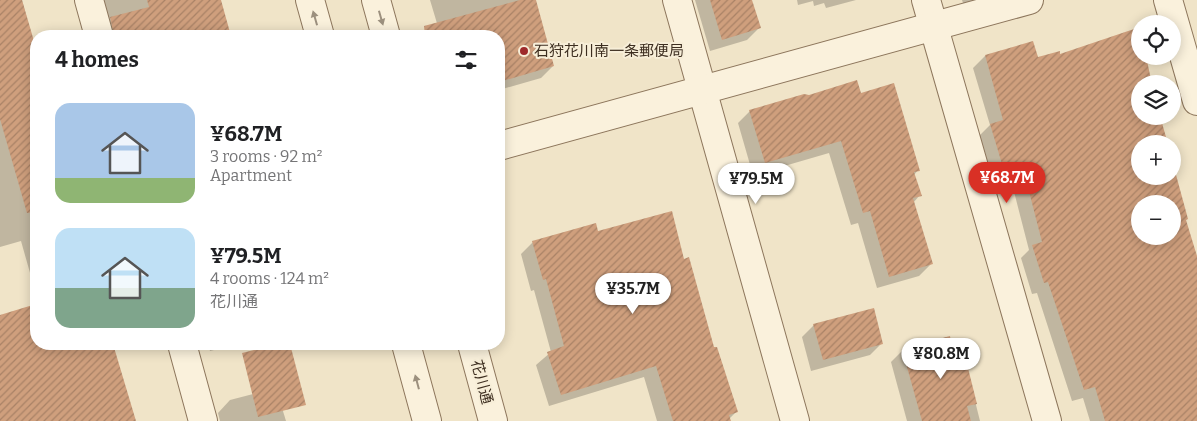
<!DOCTYPE html>
<html lang="en">
<head>
<meta charset="utf-8">
<style>
	:root { --surface:#fff; --page:#f2f2f2; --text:#202124; --muted:#757577; --accent:#d93025 }
	body { margin:0; font-family:Bitter,"Noto Sans JP",serif; background:var(--page); color:var(--text); height:100vh; display:flex; flex-direction:column; font-size:19px; white-space:nowrap }
	* { box-sizing:border-box; margin:0 }
	p { font-size:16px; color:var(--muted) }
	.icon { flex:none; width:28px; height:28px; fill:none; stroke:currentColor; stroke-width:2; stroke-linecap:round; stroke-linejoin:round }
	.map { position:relative; flex:1; overflow:hidden }
	.panel { position:absolute; left:30px; top:30px; width:475px; height:320px; display:flex; flex-direction:column; background:var(--surface); border-radius:20px; box-shadow:0 2px 12px #0003 }
	.panel>* { flex:none }
	.buttons { position:absolute; left:1131px; top:15px; display:grid; gap:10px }
	.buttons a { display:grid; place-items:center; width:50px; height:50px; border-radius:50%; background:var(--surface); box-shadow:0 2px 12px #0003; font-size:25px }
	.price { position:absolute; translate:-50% -42px; padding:0 11px; border-radius:18px; background:#fff; color:#222; font-size:16px; line-height:32px; filter:drop-shadow(0 1px 2px #0008) }
	.price::after { content:''; position:absolute; left:50%; top:30px; width:15px; height:11px; margin-left:-8px; background:inherit; clip-path:polygon(0 0,100% 0,50% 100%) }
	.price.selected { background:var(--accent); color:#fff }
	ul { padding:0; list-style:none }
	li { display:flex; align-items:center; gap:15px; height:125px; padding:0 25px }
	li span { display:grid; place-items:center; flex:none; width:140px; height:100px; border-radius:15px; color:#555 }
	li>.icon { margin-inline-start:auto }
	span .icon { width:60px; height:60px; fill:#fffc; stroke-width:1 }
	li b { font-size:21px }
	h2 { display:flex; justify-content:space-between; align-items:center; height:60px; padding:0 25px; font-size:21px }
	.map>svg:first-child { display:block }
</style>
</head>
<body>
<div class="map">
<svg width="1197" height="421" viewBox="0 0 1197 421">
	<defs>
		<pattern id="building-hatch" width="6" height="6" patternUnits="userSpaceOnUse" patternTransform="scale(1.25)"><rect width="6" height="6" fill="#cf9f7d"/><path d="M-1 1l2-2M0 6l6-6M5 7l2-2" fill="none" stroke="#a98266"/></pattern>
	</defs>
	<rect width="100%" height="100%" fill="#f0e4c8"/>
	<g fill="#0003" fill-rule="evenodd">
		<polygon points="0,0 22,0 36,52 36,294 21,241 0,247"/>
		<polygon points="100,0 220,0 229,36 109,36"/>
		<polygon points="430,0 534,0 553,66 541,78 499,90 499,36 437,36 436,33 439,30"/>
		<polygon points="695,0 750,0 759,28 747,40 710,51"/>
		<polygon points="797,0 856,0 826,8 824,3 814,6 813,1 798,5"/>
		<polygon points="962,0 983,0 964,6"/>
		<path d="M1140,41L1135,76L1140,113V176H1172L1187,219L1185,221L1197,260V421H1090L1083,398L1072,401L1037,293L1032,294L1021,258L1029,250L1011,180L993,185L979,136L990,125L973,68L985,56L1037,59ZM1140,204H1172V236H1140Z"/>
		<polygon points="805,95 918,170 914,175 920,195 913,203 931,264 919,276 877,288 858,223 851,225 829,153 753,175 738,123 750,111"/>
		<polygon points="598,233 684,260 713,349 736,412 729,419 729,421 657,421 644,377 549,406 536,365 551,352 534,290 531,291 521,254 533,242"/>
		<polygon points="36,306 36,344 111,344 134,421 0,421 0,316"/>
		<polygon points="814,325 882,343 870,355 811,371 802,337"/>
		<polygon points="960,341 980,421 907,421 891,362 903,350"/>
		<polygon points="208,344 238,344 210,351"/>
		<polygon points="276,388 286,421 220,421 218,413 230,400"/>
	</g>
	<g fill="url(#building-hatch)" fill-rule="evenodd">
		<polygon points="0,0 22,0 36,48 36,212 27,213 0,119"/>
		<polygon points="147,0 221,0 231,36 114,36 110,17 149,7"/>
		<polygon points="520,0 536,0 554,66 499,82 499,36 425,36 424,26"/>
		<polygon points="710,0 752,0 761,28 722,40"/>
		<path d="M1137,28L1140,37V56H1146L1152,84H1140V116H1160L1168,144H1140V176H1172V160L1188,219L1186,220L1197,256V421H1105L1095,387L1084,390L1048,282L1044,283L1032,245L1042,242L1023,168L1005,174L990,124L1003,120L985,55L1033,41L1038,57L1060,51V54ZM1140,204H1172V236H1140Z"/>
		<polygon points="857,80 861,93 894,83 920,171 914,172 922,196 913,198 933,264 889,277 870,211 863,213 841,141 765,163 749,110 804,94 809,95"/>
		<polygon points="672,211 684,259 689,257 714,347 717,347 738,412 729,415 731,421 673,421 656,366 561,395 547,352 564,346 546,279 543,280 532,241 596,223 598,231"/>
		<polygon points="36,304 36,344 113,344 136,421 0,421 0,315"/>
		<polygon points="874,308 883,344 823,360 813,324"/>
		<polygon points="950,336 951,342 961,340 977,404 967,406 971,421 922,421 902,349"/>
		<polygon points="278,344 290,344 306,405 258,417 242,353"/>
	</g>
	<g fill="none" stroke-linecap="round" stroke-linejoin="round">
		<g stroke="#8d765c" stroke-width="30">
			<g id="minor">
				<polyline points="89,0 99,36"/>
				<polyline points="310,0 320,36"/>
				<polyline points="376,0 386,36"/>
				<polyline points="677,0 795,421"/>
				<polyline points="926,0 1047,421"/>
				<polyline points="1168,0 1197,101"/>
				<polyline points="499,146 1029,0"/>
				<polyline points="182,344 203,421"/>
				<polyline points="406,344 427,421"/>
				<polyline points="472,344 493,421"/>
			</g>
		</g>
		<use href="#minor" stroke="#faf1dc" stroke-width="28"/>
	</g>
	<defs><path id="oneway-solid" d="M-6-.8H1V-3.2L6.5 0L1 3.2V.8H-6Z" transform="scale(1.25)"/></defs>
	<g fill="#9c907e">
		<use href="#oneway-solid" transform="translate(315 18) rotate(-106)"/>
		<use href="#oneway-solid" transform="translate(381 18) rotate(74)"/>
		<use href="#oneway-solid" transform="translate(417 382) rotate(-105)"/>
	</g>
	<circle fill="#9e2a2b" stroke="#f7eed8" stroke-width="2" cx="524" cy="51" r="5"/>
	<g text-anchor="middle" dominant-baseline="central" stroke-width="4" stroke-linejoin="round" paint-order="stroke">
		<g font-size="15" fill="#3d2e20" stroke="#f7eed8" text-anchor="start">
			<text x="534" y="51">石狩花川南一条郵便局</text>
		</g>
		<g font-size="15" fill="#3d2e20" stroke="#f7eed8">
			<text transform="translate(482 382) rotate(75)">花川通</text>
		</g>
	</g>
</svg>
<div class="buttons">
<a><svg class="icon" aria-label="locate" viewBox="0 0 24 24"><circle cx="12" cy="12" r="6"/><path d="M12 2v4M12 18v4M2 12h4M18 12h4"/></svg></a>
<a><svg class="icon" aria-label="layers" viewBox="0 0 24 24"><path d="M12 4l9 5-9 5-9-5zM3 14l9 5 9-5"/></svg></a>
<a>+</a>
<a>−</a>
</div>
<b class="price selected" style="left:1007px;top:204px">¥68.7M</b>
<b class="price" style="left:756px;top:205px">¥79.5M</b>
<b class="price" style="left:633px;top:315px">¥35.7M</b>
<b class="price" style="left:941px;top:380px">¥80.8M</b>
<section class="panel">
<h2>4 homes<svg class="icon" aria-label="filters" viewBox="0 0 24 24"><path d="M4 7h16M4 17h16"/><circle cx="9" cy="7" r="2"/><circle cx="15" cy="17" r="2"/></svg></h2>
<ul>
<li><span style="background:linear-gradient(#a9c7e8 75%,#8fb573 0)"><svg class="icon" aria-label="home" viewBox="0 0 24 24"><path d="M3 11l9-7 9 7M6 9v11h12V9"/></svg></span><div><b>¥68.7M</b><p>3 rooms · 92 m²</p><p>Apartment</p></div></li>
<li><span style="background:linear-gradient(#bfe0f5 60%,#7fa58c 0)"><svg class="icon" aria-label="home" viewBox="0 0 24 24"><path d="M3 11l9-7 9 7M6 9v11h12V9"/></svg></span><div><b>¥79.5M</b><p>4 rooms · 124 m²</p><p>花川通</p></div></li>
</ul>
</section>
</div>
</body>
</html>
